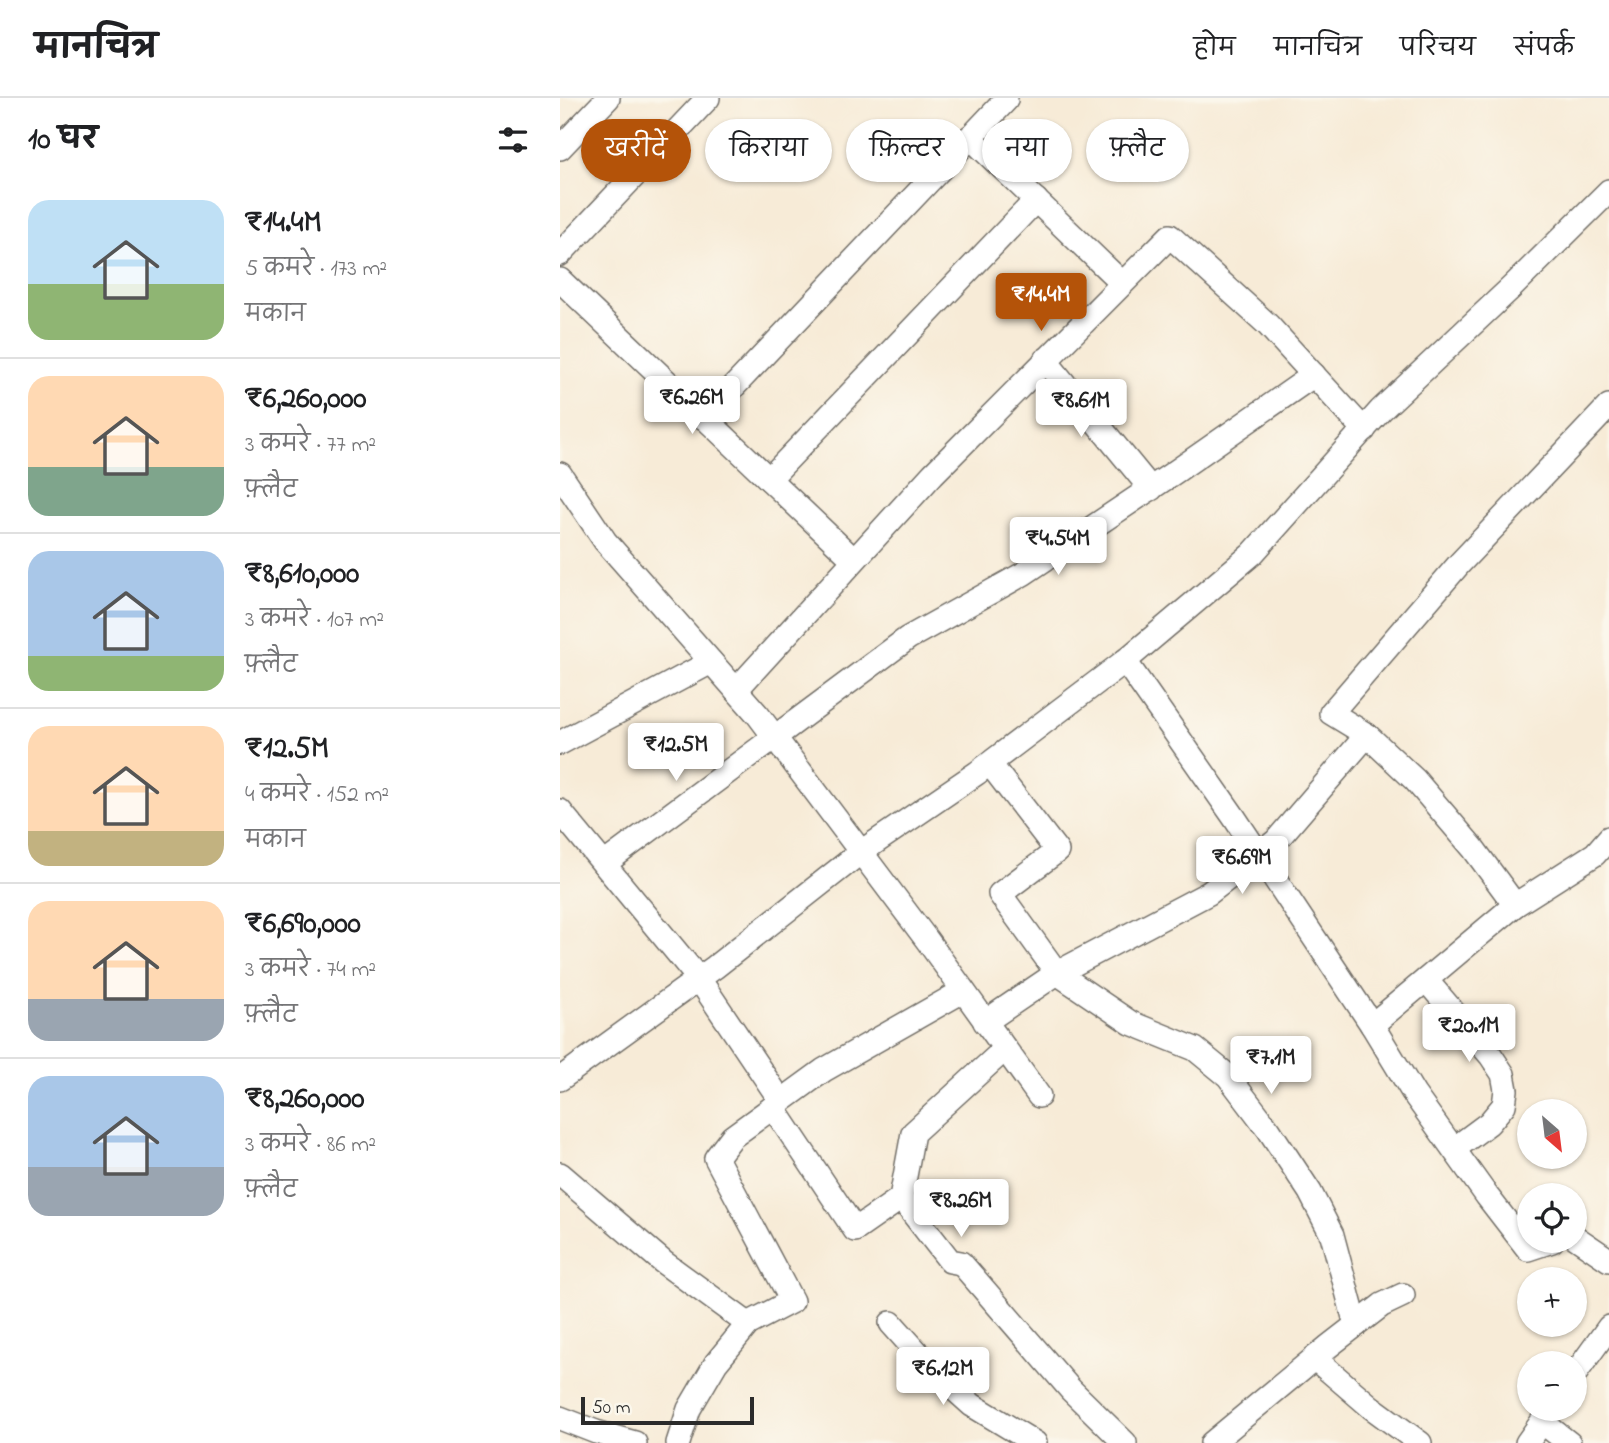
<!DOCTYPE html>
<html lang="hi">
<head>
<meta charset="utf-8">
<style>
	:root { --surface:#fff; --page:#f6f6f6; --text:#202124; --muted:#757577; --line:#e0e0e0; --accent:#b45309 }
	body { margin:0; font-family:"Indie Flower","Playpen Sans Deva",sans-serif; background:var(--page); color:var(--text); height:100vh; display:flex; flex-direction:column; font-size:26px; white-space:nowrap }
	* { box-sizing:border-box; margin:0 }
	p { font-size:23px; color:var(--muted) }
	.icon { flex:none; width:38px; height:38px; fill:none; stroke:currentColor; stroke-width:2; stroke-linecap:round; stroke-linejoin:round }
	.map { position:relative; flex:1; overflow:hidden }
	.panel { display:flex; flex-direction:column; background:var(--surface); width:560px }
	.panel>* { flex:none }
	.guide { position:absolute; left:21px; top:21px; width:665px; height:63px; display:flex; gap:14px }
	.needle { width:46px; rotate:152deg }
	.fabs { position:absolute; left:957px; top:1001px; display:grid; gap:14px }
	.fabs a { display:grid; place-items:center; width:70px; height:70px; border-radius:50%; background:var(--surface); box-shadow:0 2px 5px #0004; font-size:35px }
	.scale { position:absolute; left:21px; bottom:18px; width:173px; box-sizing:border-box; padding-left:7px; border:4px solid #2b2b2b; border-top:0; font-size:19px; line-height:24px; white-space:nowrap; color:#2b2b2b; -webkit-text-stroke:5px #fbf7ec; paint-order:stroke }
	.price { position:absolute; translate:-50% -60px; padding:0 16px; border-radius:7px; background:#fff; color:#222; font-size:23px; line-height:46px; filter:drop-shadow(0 2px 4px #0008) }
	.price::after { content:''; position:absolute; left:50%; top:42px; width:21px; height:16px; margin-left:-10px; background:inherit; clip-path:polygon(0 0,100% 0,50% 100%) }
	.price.on { background:var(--accent); color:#fff }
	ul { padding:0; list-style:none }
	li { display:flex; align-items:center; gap:21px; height:175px; padding:0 28px }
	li+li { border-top:2px solid var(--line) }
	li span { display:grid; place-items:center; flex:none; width:196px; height:140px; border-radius:21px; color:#555 }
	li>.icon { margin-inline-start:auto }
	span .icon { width:84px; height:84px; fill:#fffc; stroke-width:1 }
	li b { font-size:30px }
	h2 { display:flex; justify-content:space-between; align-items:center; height:84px; padding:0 28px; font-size:30px }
	.chip { padding:0 24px; border-radius:32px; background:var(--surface); box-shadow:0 2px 5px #0004; font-size:24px; line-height:63px }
	.chip.on { background:var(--accent); color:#fff }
	header { display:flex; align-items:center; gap:42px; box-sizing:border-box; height:98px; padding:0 35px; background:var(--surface); border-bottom:2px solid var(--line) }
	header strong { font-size:33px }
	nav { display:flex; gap:38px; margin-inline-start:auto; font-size:24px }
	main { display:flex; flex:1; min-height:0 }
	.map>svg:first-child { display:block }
</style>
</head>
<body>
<header>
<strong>मानचित्र</strong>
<nav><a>होम</a><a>मानचित्र</a><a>परिचय</a><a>संपर्क</a></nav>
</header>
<main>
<section class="panel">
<h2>10 घर<svg class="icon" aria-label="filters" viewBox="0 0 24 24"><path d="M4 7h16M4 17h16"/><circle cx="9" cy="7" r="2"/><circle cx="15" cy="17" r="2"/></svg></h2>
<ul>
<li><span style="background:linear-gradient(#bfe0f5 60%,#8fb573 0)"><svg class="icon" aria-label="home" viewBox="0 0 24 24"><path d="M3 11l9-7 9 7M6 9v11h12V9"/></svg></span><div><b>₹14.4M</b><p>5 कमरे · 173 m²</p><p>मकान</p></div></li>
<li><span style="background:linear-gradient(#ffd9b3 65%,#7fa58c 0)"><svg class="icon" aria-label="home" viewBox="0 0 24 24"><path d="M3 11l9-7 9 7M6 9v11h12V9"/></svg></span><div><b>₹6,260,000</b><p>3 कमरे · 77 m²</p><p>फ़्लैट</p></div></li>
<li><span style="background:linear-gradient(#a9c7e8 75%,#8fb573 0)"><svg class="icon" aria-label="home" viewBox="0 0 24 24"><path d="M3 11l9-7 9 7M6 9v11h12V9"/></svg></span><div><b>₹8,610,000</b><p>3 कमरे · 107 m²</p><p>फ़्लैट</p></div></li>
<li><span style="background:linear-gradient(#ffd9b3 75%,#c2b280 0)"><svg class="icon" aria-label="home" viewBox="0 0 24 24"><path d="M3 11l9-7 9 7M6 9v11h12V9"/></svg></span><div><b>₹12.5M</b><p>4 कमरे · 152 m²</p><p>मकान</p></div></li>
<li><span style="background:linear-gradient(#ffd9b3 70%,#9aa5b1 0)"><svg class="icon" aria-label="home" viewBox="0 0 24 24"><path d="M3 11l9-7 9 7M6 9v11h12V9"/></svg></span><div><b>₹6,690,000</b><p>3 कमरे · 74 m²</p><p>फ़्लैट</p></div></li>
<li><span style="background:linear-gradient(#a9c7e8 65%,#9aa5b1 0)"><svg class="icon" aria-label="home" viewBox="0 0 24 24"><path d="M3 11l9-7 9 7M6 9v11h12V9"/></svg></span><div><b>₹8,260,000</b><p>3 कमरे · 86 m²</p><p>फ़्लैट</p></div></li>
</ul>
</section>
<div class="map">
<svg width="1049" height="1345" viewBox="0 0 1049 1345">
	<rect width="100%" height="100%" fill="#fbf7ec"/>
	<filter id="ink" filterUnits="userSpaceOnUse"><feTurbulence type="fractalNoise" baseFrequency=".0143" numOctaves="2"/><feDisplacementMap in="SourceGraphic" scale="14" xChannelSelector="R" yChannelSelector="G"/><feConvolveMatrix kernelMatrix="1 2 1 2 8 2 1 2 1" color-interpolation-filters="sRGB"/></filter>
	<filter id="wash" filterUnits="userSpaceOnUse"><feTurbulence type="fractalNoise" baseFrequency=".00686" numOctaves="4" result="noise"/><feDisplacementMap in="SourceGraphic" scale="28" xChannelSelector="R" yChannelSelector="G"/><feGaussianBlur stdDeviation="1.57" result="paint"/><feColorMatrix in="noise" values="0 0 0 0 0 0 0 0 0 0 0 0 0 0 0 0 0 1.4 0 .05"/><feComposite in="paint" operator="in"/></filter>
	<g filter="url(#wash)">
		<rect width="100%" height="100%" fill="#f7ebd7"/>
	</g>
	<g filter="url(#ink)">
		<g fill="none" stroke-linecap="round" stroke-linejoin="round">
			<g stroke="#726e67" stroke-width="26">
				<g id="minor">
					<polyline points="410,39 562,185"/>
					<polyline points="0,50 48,0"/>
					<polyline points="0,156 148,0"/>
					<polyline points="0,182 294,462"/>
					<polyline points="485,262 591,391"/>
					<polyline points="144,320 446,2"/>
					<polyline points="0,376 45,443 198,617 367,842 479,998"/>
					<polyline points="209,381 476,102"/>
					<polyline points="565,563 674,719 812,927 854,996 927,1098 968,1151 992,1143"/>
					<polyline points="176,592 373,376 610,138 708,227 804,332"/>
					<polyline points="807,637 855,682 913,750 955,807"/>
					<polyline points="0,645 151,564"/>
					<polyline points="430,666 497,753 440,796 497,875 571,925 635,951 668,978 709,1032 750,1094 772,1137 796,1227"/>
					<polyline points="0,713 139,881 221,1003"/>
					<polyline points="44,766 348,540 463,476 618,372 754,277"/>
					<polyline points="866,882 931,958 943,976 946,992 944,1007 929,1025 894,1051"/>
					<polyline points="425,924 497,875 649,795 716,743 807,637 771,615 900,465 1049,308"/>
					<polyline points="812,927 955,807 1035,756 1049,740"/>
					<polyline points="0,981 155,869 301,754 417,675 565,563 692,456 821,312 952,189 1049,93"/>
					<polyline points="213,1009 295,1132 341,1100 390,1163 401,1165 511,1292 565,1345"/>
					<polyline points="0,1076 103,1164 188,1226"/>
					<polyline points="341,1100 353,1035 445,951"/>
					<polyline points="1015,1139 1049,1162"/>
					<polyline points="331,1225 373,1272 412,1307 475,1345"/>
					<polyline points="754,1260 811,1309 860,1345"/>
					<polyline points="1015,1276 1049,1229"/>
					<polyline points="0,1320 36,1334 75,1345"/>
					<polyline points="982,1324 1009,1345"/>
					<polyline points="118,1345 129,1311 156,1265 188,1226 232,1203 156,1060 172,1039 264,972 403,893"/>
					<polyline points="652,1345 769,1248 822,1207 843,1197"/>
					<polyline points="967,1345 991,1311"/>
				</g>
			</g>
			<use href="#minor" stroke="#fff" stroke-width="23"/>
		</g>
	</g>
</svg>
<div class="fabs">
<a><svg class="needle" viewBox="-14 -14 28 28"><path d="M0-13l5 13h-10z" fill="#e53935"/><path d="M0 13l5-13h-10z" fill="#757577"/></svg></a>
<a><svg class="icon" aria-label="locate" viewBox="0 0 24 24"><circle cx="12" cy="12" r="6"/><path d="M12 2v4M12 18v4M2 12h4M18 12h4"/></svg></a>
<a>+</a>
<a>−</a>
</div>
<div class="scale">50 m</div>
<b class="price on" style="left:481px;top:235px">₹14.4M</b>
<b class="price" style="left:132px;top:338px">₹6.26M</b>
<b class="price" style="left:521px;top:341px">₹8.61M</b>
<b class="price" style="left:498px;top:479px">₹4.54M</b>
<b class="price" style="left:116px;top:685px">₹12.5M</b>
<b class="price" style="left:682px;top:798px">₹6.69M</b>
<b class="price" style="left:909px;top:966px">₹20.1M</b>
<b class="price" style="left:711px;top:998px">₹7.1M</b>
<b class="price" style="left:401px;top:1141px">₹8.26M</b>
<b class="price" style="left:383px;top:1309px">₹6.12M</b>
<div class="guide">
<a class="chip on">खरीदें</a>
<a class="chip">किराया</a>
<a class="chip">फ़िल्टर</a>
<a class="chip">नया</a>
<a class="chip">फ़्लैट</a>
</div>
</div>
</main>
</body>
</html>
